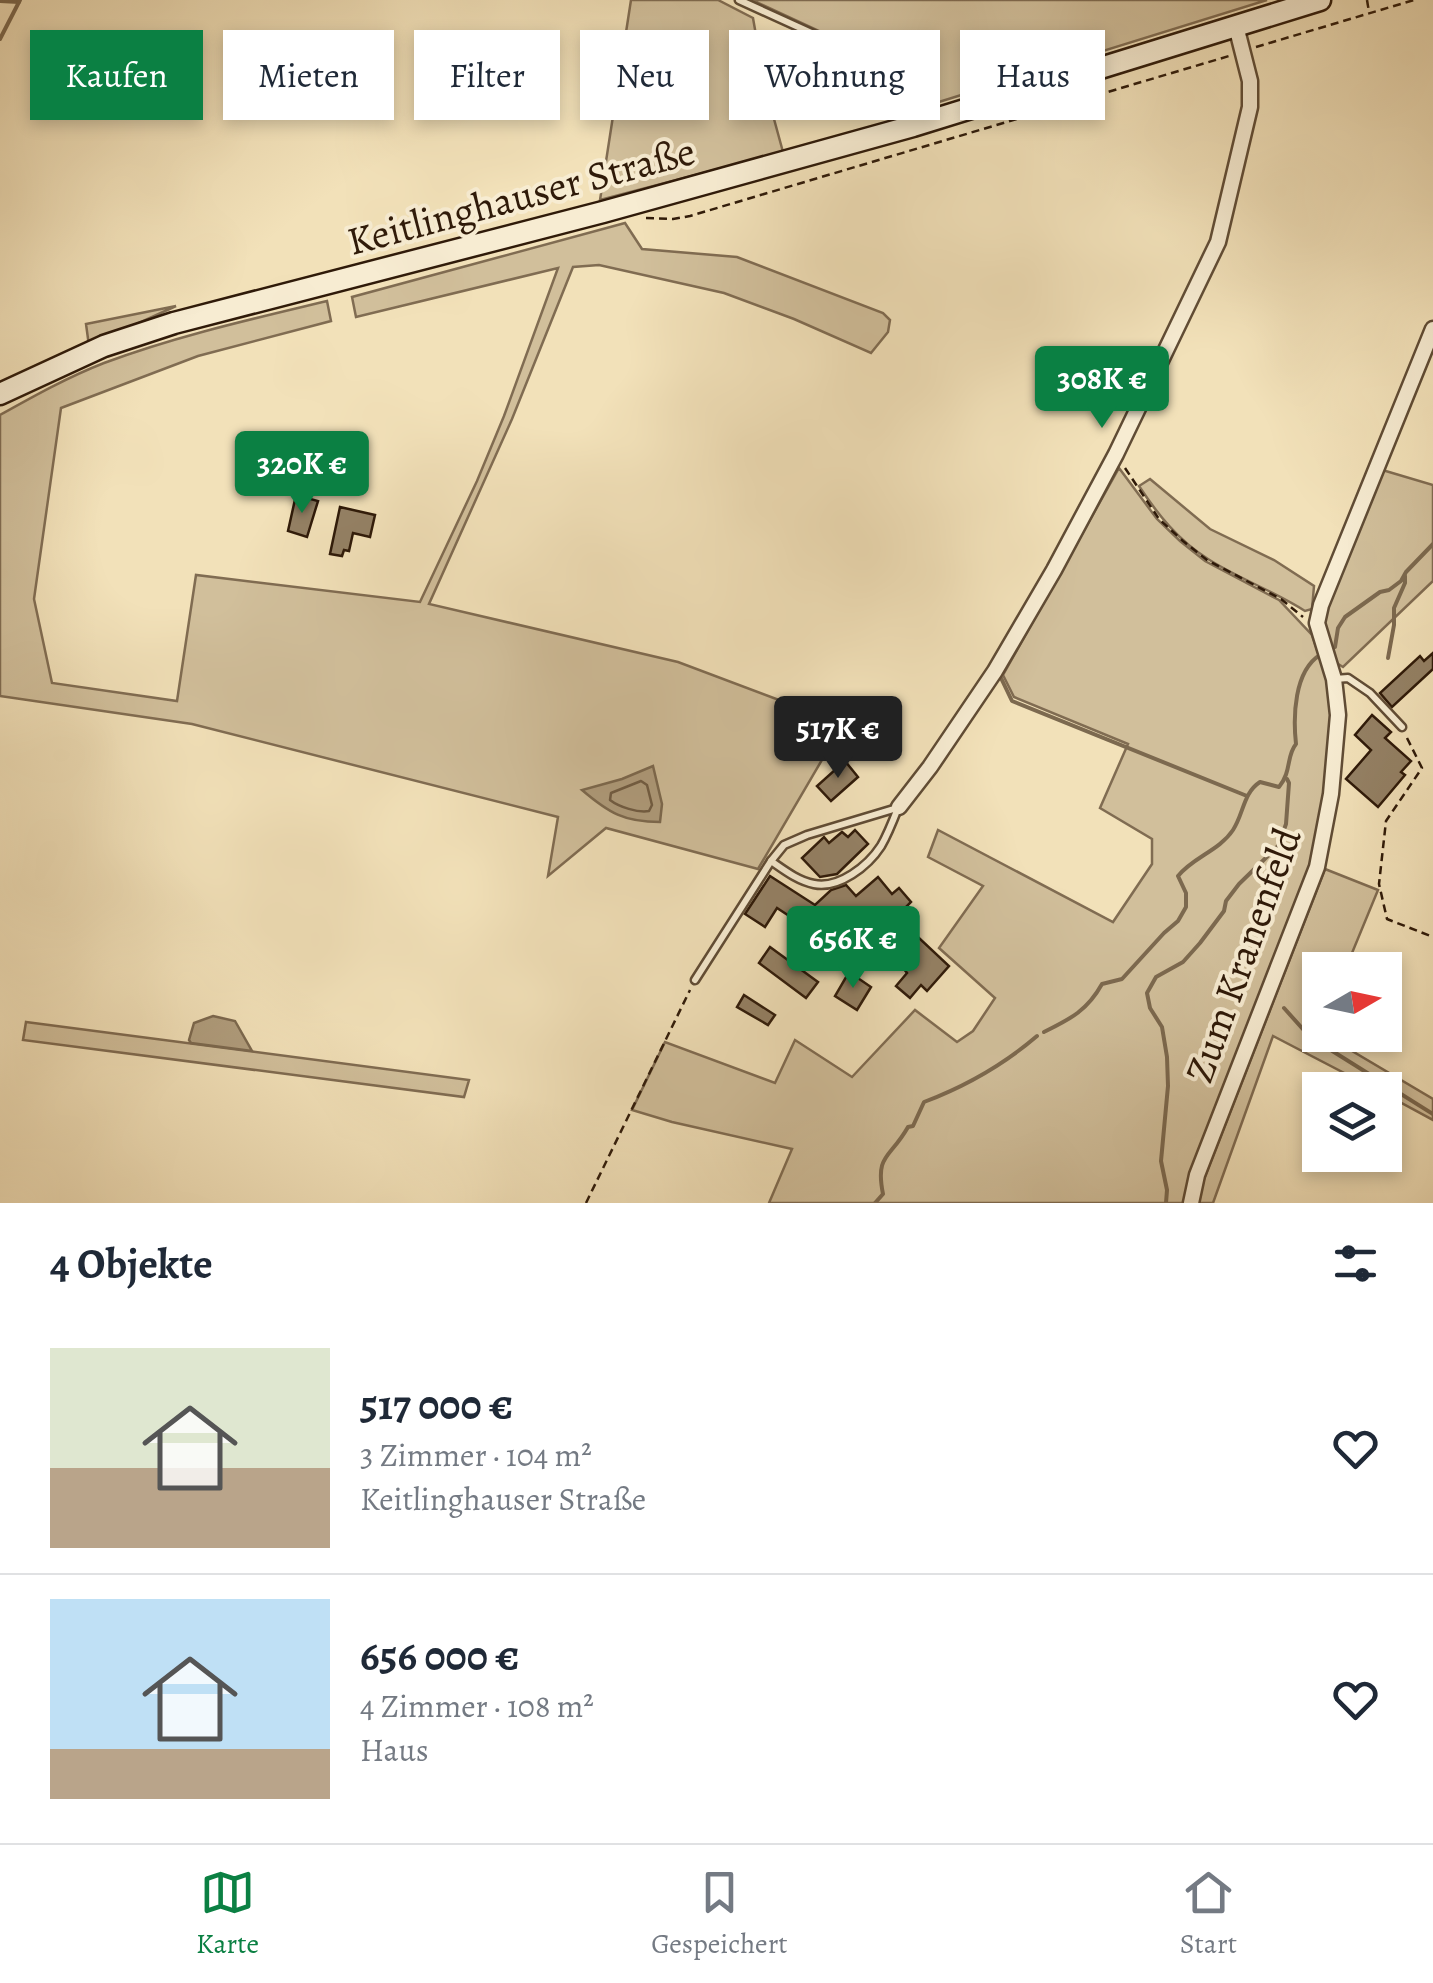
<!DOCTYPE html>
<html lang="de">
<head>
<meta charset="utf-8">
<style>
	:root { --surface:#fff; --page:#f2f2f3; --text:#1f2937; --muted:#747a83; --line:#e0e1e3; --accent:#0b8043 }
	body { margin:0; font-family:Alegreya,serif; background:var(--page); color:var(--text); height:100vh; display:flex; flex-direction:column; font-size:38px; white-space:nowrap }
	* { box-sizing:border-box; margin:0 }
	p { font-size:32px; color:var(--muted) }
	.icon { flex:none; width:55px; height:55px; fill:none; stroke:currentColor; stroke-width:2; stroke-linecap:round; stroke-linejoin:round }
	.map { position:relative; height:1203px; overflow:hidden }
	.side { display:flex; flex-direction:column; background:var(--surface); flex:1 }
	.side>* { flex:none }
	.hud { position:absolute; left:30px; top:30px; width:1375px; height:90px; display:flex; gap:20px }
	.needle { width:65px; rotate:81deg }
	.buttons { position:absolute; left:1302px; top:952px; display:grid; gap:20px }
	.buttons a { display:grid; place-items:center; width:100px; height:100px; border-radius:0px; background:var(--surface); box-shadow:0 5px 15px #0003; font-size:50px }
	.price { position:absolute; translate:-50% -85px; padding:0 22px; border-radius:10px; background:var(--accent); color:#fff; font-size:32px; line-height:65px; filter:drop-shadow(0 2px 5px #0008) }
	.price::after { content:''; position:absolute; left:50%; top:60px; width:30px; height:22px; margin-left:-15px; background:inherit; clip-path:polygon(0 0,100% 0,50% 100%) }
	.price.active { background:#222; color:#fff }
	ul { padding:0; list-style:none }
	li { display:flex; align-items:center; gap:30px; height:250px; padding:0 50px }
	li+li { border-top:2px solid var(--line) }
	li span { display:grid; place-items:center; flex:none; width:280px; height:200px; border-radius:0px; color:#555 }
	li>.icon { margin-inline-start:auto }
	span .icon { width:120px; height:120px; fill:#fffc; stroke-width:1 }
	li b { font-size:42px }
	h2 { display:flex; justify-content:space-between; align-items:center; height:120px; padding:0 50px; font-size:42px }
	.chip { padding:0 35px; border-radius:0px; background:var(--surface); box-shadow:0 5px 15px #0003; font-size:35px; line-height:90px }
	.chip.active { background:var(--accent); color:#fff }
	.tab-bar { display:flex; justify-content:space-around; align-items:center; height:140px; border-top:2px solid var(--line); background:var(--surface); font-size:28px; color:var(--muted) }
	.tab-bar a { display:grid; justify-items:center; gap:5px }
	.tab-bar .active { color:var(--accent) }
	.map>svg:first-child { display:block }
</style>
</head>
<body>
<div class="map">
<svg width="1433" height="1203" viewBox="0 0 1433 1203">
	<rect width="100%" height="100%" fill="#f2e1b9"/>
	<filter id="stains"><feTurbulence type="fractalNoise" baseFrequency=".002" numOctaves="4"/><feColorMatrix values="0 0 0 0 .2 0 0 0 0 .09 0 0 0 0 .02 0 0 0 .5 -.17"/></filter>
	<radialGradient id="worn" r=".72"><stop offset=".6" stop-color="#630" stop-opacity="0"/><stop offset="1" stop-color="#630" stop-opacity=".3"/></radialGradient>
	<g fill="#d1bf9b" stroke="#806c52" stroke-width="2.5">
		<polygon points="631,0 718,0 753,18 765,86 783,152 600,200"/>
		<polygon points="752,0 1267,0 926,106 901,69"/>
		<path d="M625,223L642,249L737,257L883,313L890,320L888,332L871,353L794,319L724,293L599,265L573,267L512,419L429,604L678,662L843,724L758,869L606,828L548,876L558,817L192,724L0,696V415C34,396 68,377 104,363C176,336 252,319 327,301L331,321L198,356L61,408L34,599L52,683L177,701L196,575L420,602L477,481L504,416L558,268L356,317L352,297Z"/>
		<polygon points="176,306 89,346 86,324"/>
		<polygon points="1119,468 1157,519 1180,541 1205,561 1279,600 1312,635 1328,682 1332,716 1325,792 1312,866 1186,1203 769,1203 792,1149 672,1122 632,1110 665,1042 775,1083 795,1040 852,1077 915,1010 957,1042 973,1031 995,998 939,948 983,886 928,857 938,830 1113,922 1152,864 1152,839 1100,808 1128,744 1014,697 1003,675"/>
		<polygon points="1379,469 1433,485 1433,581 1343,667 1335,662 1324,630 1328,604"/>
		<path d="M1150,479L1210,529L1274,560L1314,586L1312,609L1305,611C1274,591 1239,579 1208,559C1179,541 1158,515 1139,486Z"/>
		<polygon points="1325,869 1378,890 1345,970 1320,970 1320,1020 1312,1027 1320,1032 1320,1035 1325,1035 1433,1099 1433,1120 1385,1094 1385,1090 1377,1090 1273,1036 1213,1203 1197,1203 1204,1179"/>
		<polygon points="26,1022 469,1080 464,1097 23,1040"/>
	</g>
	<g fill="#b09d7d" stroke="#7c694f" stroke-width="2.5">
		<path d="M653,766L662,804L660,822C624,822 609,813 582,790L622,779Z"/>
		<polygon points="213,1016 235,1021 252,1051 191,1043 189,1040 194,1023"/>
	</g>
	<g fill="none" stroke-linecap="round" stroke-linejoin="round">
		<path stroke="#705c43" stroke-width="2.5" d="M641,781L647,785L652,805L649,811C638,813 619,807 610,800L611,793Z"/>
		<g stroke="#7c694f" stroke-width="4">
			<polyline points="0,1 19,2"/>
			<polyline points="0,39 20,0"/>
			<polyline points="1329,650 1335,647 1338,628 1345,617 1380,592 1389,590 1401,581 1406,572 1433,544"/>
			<polyline points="1388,658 1394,625 1394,608 1405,583 1405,576"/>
			<polyline points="1001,678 1012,701 1247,796"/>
			<polyline points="1284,1008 1310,1037 1433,1114"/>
			<path d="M1044,1032C1070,1019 1087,1011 1102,984L1122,979L1164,933L1178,921L1186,907V893L1178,876C1193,857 1219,851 1233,830C1244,813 1243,793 1260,782L1279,787C1292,771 1286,756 1296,744C1293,717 1294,671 1320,655"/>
			<path d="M875,1203L883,1194C875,1154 890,1159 908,1127L913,1126L924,1102C966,1086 1002,1066 1037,1036"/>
			<polyline points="1166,1203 1167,1190 1161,1161 1168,1086 1167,1057 1162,1027 1150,1008 1147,993 1156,977 1183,962 1200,943 1224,911 1226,901 1239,884 1278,846 1286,824 1289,783 1287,779"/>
		</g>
	</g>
	<g fill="#948165" stroke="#2f1a09" stroke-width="2.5">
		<polygon points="826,55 829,63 843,60 861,64 866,79 850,84 849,79 823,87 824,89 812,93 810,86 804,88 800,73 810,70 807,60"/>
		<polygon points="296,495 318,501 307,537 288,531"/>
		<polygon points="340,507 375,515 370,537 353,533 349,551 344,550 342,556 330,554"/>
		<polygon points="1433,653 1433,669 1392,707 1380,693 1420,656 1424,661"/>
		<polygon points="1372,715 1391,732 1385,738 1411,761 1401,772 1405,775 1378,807 1346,779 1371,750 1355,735"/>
		<polygon points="845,761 858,777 831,801 817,786"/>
		<polygon points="855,830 868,844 837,874 820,877 802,858 824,837 829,843 842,832 848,837"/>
		<polygon points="770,876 815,905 831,890 846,885 856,896 878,877 892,894 899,888 911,902 903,910 910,918 904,924 949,966 927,991 921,985 910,998 896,986 907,973 904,969 914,958 882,928 870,949 849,937 841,950 777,908 765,927 745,914"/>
		<polygon points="770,947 818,982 806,998 759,963"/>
		<polygon points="849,972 871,987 857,1010 835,996"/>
		<polygon points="744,995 775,1015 768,1025 737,1007"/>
	</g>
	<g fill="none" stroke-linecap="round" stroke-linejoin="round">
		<g stroke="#604c35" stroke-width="11">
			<g id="lane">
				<polyline points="739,0 884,66 895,74 912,125"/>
				<polyline points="1335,679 1348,678 1370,693 1402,727"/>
				<path d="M771,861C784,870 798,881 814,884C839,889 868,866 881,846C888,834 893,821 898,808"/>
				<polyline points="695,980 771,861 784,845 807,835 897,808"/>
			</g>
		</g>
		<g stroke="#604c35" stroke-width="19">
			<g id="street">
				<polyline points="899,807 930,767 995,671 1054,570 1116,454 1218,242 1250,107 1250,81 1236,26"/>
				<polyline points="1191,1203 1197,1175 1317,867 1331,794 1338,715 1334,679 1317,623 1321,605 1433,329"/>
			</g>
		</g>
		<g stroke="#2f1a09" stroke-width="25">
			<polyline id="secondary" points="0,394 104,346 174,323 603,212 913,126 1320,0"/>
		</g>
		<g stroke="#2f1a09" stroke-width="2.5" stroke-dasharray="8 5" stroke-linecap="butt">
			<polyline points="1367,0 1369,12"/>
			<polyline points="1256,47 1414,0"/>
			<polyline points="646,218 673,219 690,216 1229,56"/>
			<polyline points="1125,468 1159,519 1183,541 1207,560 1281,599 1303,617"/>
			<polyline points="1407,738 1422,768 1386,821 1379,884 1387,919 1433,937"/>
			<polyline points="586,1203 690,990"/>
		</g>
		<use href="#lane" stroke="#f7ecd2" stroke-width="6"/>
		<use href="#street" stroke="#f7ecd2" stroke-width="14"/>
		<use href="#secondary" stroke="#f7ecd2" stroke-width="20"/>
	</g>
	<g text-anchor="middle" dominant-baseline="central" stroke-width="8" stroke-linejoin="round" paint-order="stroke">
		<g font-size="40" fill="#2f1a09" stroke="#f7ecd2">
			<text transform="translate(521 196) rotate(-15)">Keitlinghauser Straße</text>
			<text transform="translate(1243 955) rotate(-70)">Zum Kranenfeld</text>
		</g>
	</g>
	<rect width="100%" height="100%" filter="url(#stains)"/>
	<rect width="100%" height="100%" fill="url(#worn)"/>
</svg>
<div class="buttons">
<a><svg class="needle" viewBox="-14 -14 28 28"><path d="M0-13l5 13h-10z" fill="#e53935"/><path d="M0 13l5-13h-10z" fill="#747a83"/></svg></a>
<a><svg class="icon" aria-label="layers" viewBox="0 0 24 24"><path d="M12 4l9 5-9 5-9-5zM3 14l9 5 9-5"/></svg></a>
</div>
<b class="price" style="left:1102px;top:431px">308K €</b>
<b class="price" style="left:302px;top:516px">320K €</b>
<b class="price active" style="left:838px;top:781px">517K €</b>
<b class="price" style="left:853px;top:991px">656K €</b>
<div class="hud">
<a class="chip active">Kaufen</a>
<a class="chip">Mieten</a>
<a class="chip">Filter</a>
<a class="chip">Neu</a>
<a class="chip">Wohnung</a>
<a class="chip">Haus</a>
</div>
</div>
<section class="side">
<h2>4 Objekte<svg class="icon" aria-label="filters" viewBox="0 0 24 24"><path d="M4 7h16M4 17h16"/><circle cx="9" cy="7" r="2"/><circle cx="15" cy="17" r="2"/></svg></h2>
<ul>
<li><span style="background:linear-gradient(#dfe7d0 60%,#b9a48a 0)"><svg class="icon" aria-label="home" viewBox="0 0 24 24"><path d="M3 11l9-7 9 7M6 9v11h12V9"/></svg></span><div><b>517 000 €</b><p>3 Zimmer · 104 m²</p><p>Keitlinghauser Straße</p></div><svg class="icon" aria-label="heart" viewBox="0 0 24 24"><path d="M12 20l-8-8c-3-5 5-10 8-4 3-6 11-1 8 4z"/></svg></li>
<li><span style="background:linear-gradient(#bfe0f5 75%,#b9a48a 0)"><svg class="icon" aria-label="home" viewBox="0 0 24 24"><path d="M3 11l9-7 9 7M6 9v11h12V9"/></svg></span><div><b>656 000 €</b><p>4 Zimmer · 108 m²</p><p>Haus</p></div><svg class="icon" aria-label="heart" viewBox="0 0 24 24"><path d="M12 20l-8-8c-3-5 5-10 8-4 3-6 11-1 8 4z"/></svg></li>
</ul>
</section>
<nav class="tab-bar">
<a class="active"><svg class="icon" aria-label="map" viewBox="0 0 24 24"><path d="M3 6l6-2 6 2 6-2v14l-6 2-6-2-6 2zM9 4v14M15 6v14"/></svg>Karte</a>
<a><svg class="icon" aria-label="saved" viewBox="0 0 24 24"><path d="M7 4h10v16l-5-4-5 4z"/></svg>Gespeichert</a>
<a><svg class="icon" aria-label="home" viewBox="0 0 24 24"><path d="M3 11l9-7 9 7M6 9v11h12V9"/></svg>Start</a>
</nav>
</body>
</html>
